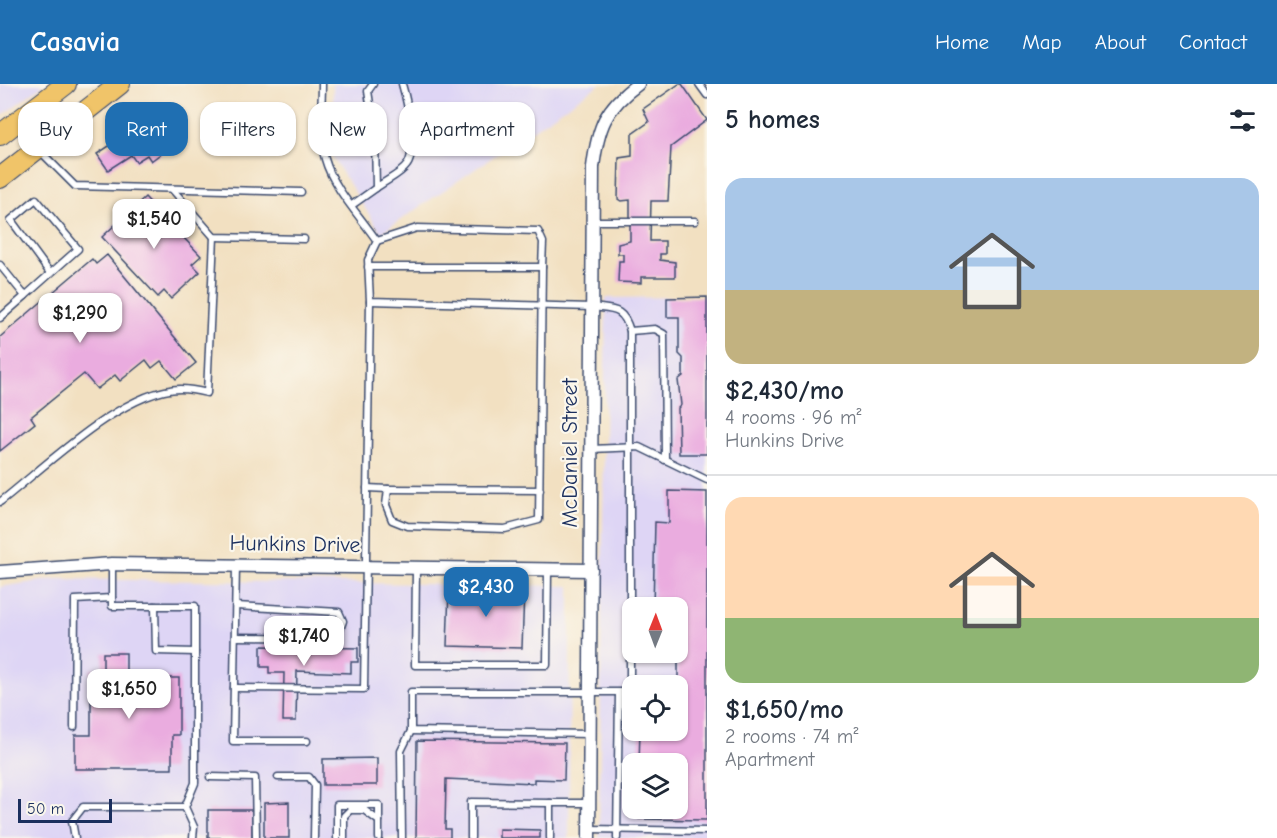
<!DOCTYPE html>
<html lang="en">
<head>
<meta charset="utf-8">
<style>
	:root { --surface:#fff; --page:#f6f6f7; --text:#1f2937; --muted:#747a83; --line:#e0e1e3; --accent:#1f6fb2 }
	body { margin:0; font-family:"Comic Neue",sans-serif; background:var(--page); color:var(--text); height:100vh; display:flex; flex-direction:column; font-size:22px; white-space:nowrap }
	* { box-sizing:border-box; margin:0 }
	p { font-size:20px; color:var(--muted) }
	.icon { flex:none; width:33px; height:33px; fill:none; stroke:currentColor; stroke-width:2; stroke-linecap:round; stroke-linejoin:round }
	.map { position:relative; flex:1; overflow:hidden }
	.side { display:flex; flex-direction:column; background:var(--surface); width:570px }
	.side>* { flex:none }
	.banner { position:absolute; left:18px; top:18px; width:570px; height:54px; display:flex; gap:12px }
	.needle { width:39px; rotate:1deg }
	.buttons { position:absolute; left:622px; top:513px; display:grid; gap:12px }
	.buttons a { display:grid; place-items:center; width:66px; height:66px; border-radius:12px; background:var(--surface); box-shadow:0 2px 4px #0004; font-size:30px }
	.scale { position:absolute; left:18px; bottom:15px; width:94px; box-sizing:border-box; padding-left:6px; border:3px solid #1b2f5e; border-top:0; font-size:16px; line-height:21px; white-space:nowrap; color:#1b2f5e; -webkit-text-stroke:4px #fbf7ec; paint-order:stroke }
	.price { position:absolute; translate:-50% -51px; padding:0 14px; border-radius:12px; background:#fff; color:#222; font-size:20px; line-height:39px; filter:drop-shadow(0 2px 3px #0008) }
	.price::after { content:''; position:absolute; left:50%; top:36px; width:18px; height:14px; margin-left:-9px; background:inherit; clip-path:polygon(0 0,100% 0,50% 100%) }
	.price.current { background:var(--accent); color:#fff }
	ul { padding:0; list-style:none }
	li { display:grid; align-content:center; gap:12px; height:318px; padding:0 18px }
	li+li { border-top:2px solid var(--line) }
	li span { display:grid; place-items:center; height:186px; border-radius:18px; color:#555 }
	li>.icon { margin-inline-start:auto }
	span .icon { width:108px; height:108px; fill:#fffc; stroke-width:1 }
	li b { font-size:26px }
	h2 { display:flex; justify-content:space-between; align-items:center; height:72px; padding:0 18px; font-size:26px }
	.tag { padding:0 21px; border-radius:18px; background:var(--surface); box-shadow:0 2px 4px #0004; font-size:21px; line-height:54px }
	.tag.current { background:var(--accent); color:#fff }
	header { display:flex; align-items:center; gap:36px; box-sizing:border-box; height:84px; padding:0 30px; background:var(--accent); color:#fff }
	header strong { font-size:28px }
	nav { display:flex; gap:33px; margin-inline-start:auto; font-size:21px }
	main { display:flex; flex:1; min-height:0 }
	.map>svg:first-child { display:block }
</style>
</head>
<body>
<header>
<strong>Casavia</strong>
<nav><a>Home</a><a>Map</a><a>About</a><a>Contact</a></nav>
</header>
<main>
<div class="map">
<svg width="707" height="754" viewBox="0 0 707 754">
	<rect width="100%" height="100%" fill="#fbf7ec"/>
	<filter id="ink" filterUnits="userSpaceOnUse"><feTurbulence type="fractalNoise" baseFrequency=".0167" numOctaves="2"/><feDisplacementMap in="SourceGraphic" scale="12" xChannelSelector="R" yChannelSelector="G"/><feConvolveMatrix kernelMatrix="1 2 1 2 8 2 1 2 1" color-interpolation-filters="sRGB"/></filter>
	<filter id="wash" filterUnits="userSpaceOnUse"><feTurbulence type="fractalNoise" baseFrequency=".008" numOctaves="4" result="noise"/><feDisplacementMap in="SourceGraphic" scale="24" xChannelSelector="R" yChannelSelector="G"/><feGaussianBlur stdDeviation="1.35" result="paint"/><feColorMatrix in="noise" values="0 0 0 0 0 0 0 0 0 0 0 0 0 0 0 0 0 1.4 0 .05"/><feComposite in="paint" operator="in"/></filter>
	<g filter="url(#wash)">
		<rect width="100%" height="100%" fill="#f2e0c1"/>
		<g fill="#ded5f5" fill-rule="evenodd">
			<polygon points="0,0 44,0 0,33"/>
			<polygon points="333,0 600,0 381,149 333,74"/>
			<path d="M707,213V754H599L606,214ZM633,524H678V568H633ZM633,602H678V646H633ZM633,680H678V724H633Z"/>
			<polygon points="55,495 570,502 569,754 0,754 0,503"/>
		</g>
		<g id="blocks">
			<g fill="#eaacdf">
				<polygon points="679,0 682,0 707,36 671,63 668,117 651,117 650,157 665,157 665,170 660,170 660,176 675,178 675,193 641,193 641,199 618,198 619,177 623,177 623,170 618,170 618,160 630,157 630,116 621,117 618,115 619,74 632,72 632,50 649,38 643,25"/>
				<polygon points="144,39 163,68 151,77 147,71 136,78 131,71 108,86 97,70"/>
				<polygon points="145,113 201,172 192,180 200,188 171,215 164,207 158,213 102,153"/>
				<polygon points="107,171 196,279 176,295 161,277 152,284 146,276 120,297 115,291 97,305 84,290 31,333 35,339 0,367 0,253 92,175 96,180"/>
				<polygon points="707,213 707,370 679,370 678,324 681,321 678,296 683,292 683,274 679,270 679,233 667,233 667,214"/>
				<polygon points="669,407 707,408 707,736 639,735 639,724 678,724 678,680 639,680 640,646 678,646 678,524 653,524 655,438 669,439"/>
				<polygon points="449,505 524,507 522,564 447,562"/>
				<polygon points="261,562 358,564 358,578 351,578 351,589 297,587 296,637 283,637 284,589 269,589 269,583 261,583"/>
				<polygon points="103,569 126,569 126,594 179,594 179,651 172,651 172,685 75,685 75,651 91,651 91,585 103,585"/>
				<polygon points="417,657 565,659 564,696 534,695 534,699 446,695 445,745 450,745 450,754 416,754"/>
				<polygon points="377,674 377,701 323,701 323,675"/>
				<polygon points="289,718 289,754 264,754 264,719"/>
				<rect x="208" y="726" width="44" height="28"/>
				<polygon points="499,745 540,746 540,754 499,754"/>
			</g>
		</g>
	</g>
	<g filter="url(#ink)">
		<use href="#blocks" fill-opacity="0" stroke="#3b4a6d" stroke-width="1.5"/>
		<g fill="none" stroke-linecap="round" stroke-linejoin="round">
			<g stroke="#3b4a6d" stroke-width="9">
				<g id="lane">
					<path d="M322,0C322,24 318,52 325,75C333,104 360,132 377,157L368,176L370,217L592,223C614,226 623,223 630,247V608H411V647L589,650"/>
					<path d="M373,0L368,7L375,52L376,104C385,97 401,90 407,81C418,66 407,17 402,0"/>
					<polyline points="699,0 707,11"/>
					<polyline points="40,67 75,102 301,108"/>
					<polyline points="172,105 214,153 304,155"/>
					<polyline points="352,121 376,104"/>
					<polyline points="593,137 695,137"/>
					<polyline points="0,181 25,212 78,165 36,115 11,136 50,189"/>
					<polyline points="368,183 542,183 543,158 538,147 417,144 377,157"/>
					<polyline points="0,234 25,212"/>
					<polyline points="630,247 655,245 664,250 665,376"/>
					<polyline points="591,365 639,363 707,396"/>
					<polyline points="367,404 388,405 386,421 392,436 407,442 505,445 539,436 542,183"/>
					<polyline points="388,405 540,406"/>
					<path d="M0,418C45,383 123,306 180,305C189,305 199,307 207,309L214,153"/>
					<polyline points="112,480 112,522 195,522 195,699 185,723"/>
					<polyline points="236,481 233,657 307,657"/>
					<polyline points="416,484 415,581 547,581 548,486"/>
					<polyline points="155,522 156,567 195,568"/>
					<polyline points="235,553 337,554 343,537 339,528 236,522"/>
					<polyline points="234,604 364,605 370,217"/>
					<polyline points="74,643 75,516 112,514"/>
					<polyline points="210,693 255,694 256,754"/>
					<polyline points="278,693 309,693 315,701 314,754"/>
					<polyline points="550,719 589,719"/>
					<polyline points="590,745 707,747"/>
					<polyline points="75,754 72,737 83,723 185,723 194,743 193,754"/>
					<polyline points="337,754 337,721 379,721 379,754"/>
					<polyline points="344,754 344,732 350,726 364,726 379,737"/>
					<polyline points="402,754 401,667 411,647"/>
					<polyline points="471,754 471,718 550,719 550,754"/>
					<polyline points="617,754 619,609"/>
				</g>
			</g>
			<g stroke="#3b4a6d" stroke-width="15">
				<g id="street">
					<polyline points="0,488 112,480 591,486"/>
					<path d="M589,754L593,83C598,43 605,24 638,0"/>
				</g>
			</g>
			<g stroke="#3b4a6d" stroke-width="22">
				<g id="primary">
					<polyline points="0,51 66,0"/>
					<polyline points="0,94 120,0"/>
				</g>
			</g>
			<use href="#lane" stroke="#fff" stroke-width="6"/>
			<use href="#street" stroke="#fff" stroke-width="12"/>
			<use href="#primary" stroke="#f0c469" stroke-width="20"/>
		</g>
	</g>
	<g text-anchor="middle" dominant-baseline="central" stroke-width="4.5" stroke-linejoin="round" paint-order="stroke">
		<g font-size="22" fill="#1b2f5e" stroke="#fbf7ec">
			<text transform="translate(570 369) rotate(-90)">McDaniel Street</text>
			<text transform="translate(295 460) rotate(1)">Hunkins Drive</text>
		</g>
	</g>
</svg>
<div class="buttons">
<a><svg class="needle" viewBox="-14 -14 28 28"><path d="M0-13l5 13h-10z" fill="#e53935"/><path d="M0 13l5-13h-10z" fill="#747a83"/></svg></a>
<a><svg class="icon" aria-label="locate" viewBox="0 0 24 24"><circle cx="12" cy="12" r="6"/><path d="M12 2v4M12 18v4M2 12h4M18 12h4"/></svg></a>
<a><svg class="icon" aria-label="layers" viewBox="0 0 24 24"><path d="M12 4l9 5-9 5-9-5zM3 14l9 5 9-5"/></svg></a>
</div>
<div class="scale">50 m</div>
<b class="price" style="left:154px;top:166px">$1,540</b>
<b class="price" style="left:80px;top:260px">$1,290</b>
<b class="price current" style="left:486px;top:534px">$2,430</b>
<b class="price" style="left:304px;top:583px">$1,740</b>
<b class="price" style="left:129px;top:636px">$1,650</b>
<div class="banner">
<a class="tag">Buy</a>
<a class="tag current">Rent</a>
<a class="tag">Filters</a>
<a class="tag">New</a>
<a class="tag">Apartment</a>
</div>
</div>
<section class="side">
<h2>5 homes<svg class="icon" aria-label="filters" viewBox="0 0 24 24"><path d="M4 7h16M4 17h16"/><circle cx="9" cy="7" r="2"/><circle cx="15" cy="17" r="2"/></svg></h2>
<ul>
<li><span style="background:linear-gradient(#a9c7e8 60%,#c2b280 0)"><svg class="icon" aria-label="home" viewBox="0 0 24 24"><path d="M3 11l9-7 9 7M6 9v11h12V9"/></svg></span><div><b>$2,430/mo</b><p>4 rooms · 96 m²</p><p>Hunkins Drive</p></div></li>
<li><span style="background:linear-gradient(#ffd9b3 65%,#8fb573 0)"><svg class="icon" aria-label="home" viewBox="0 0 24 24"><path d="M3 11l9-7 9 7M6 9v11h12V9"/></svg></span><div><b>$1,650/mo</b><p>2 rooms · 74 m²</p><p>Apartment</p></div></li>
</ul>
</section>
</main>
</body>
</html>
